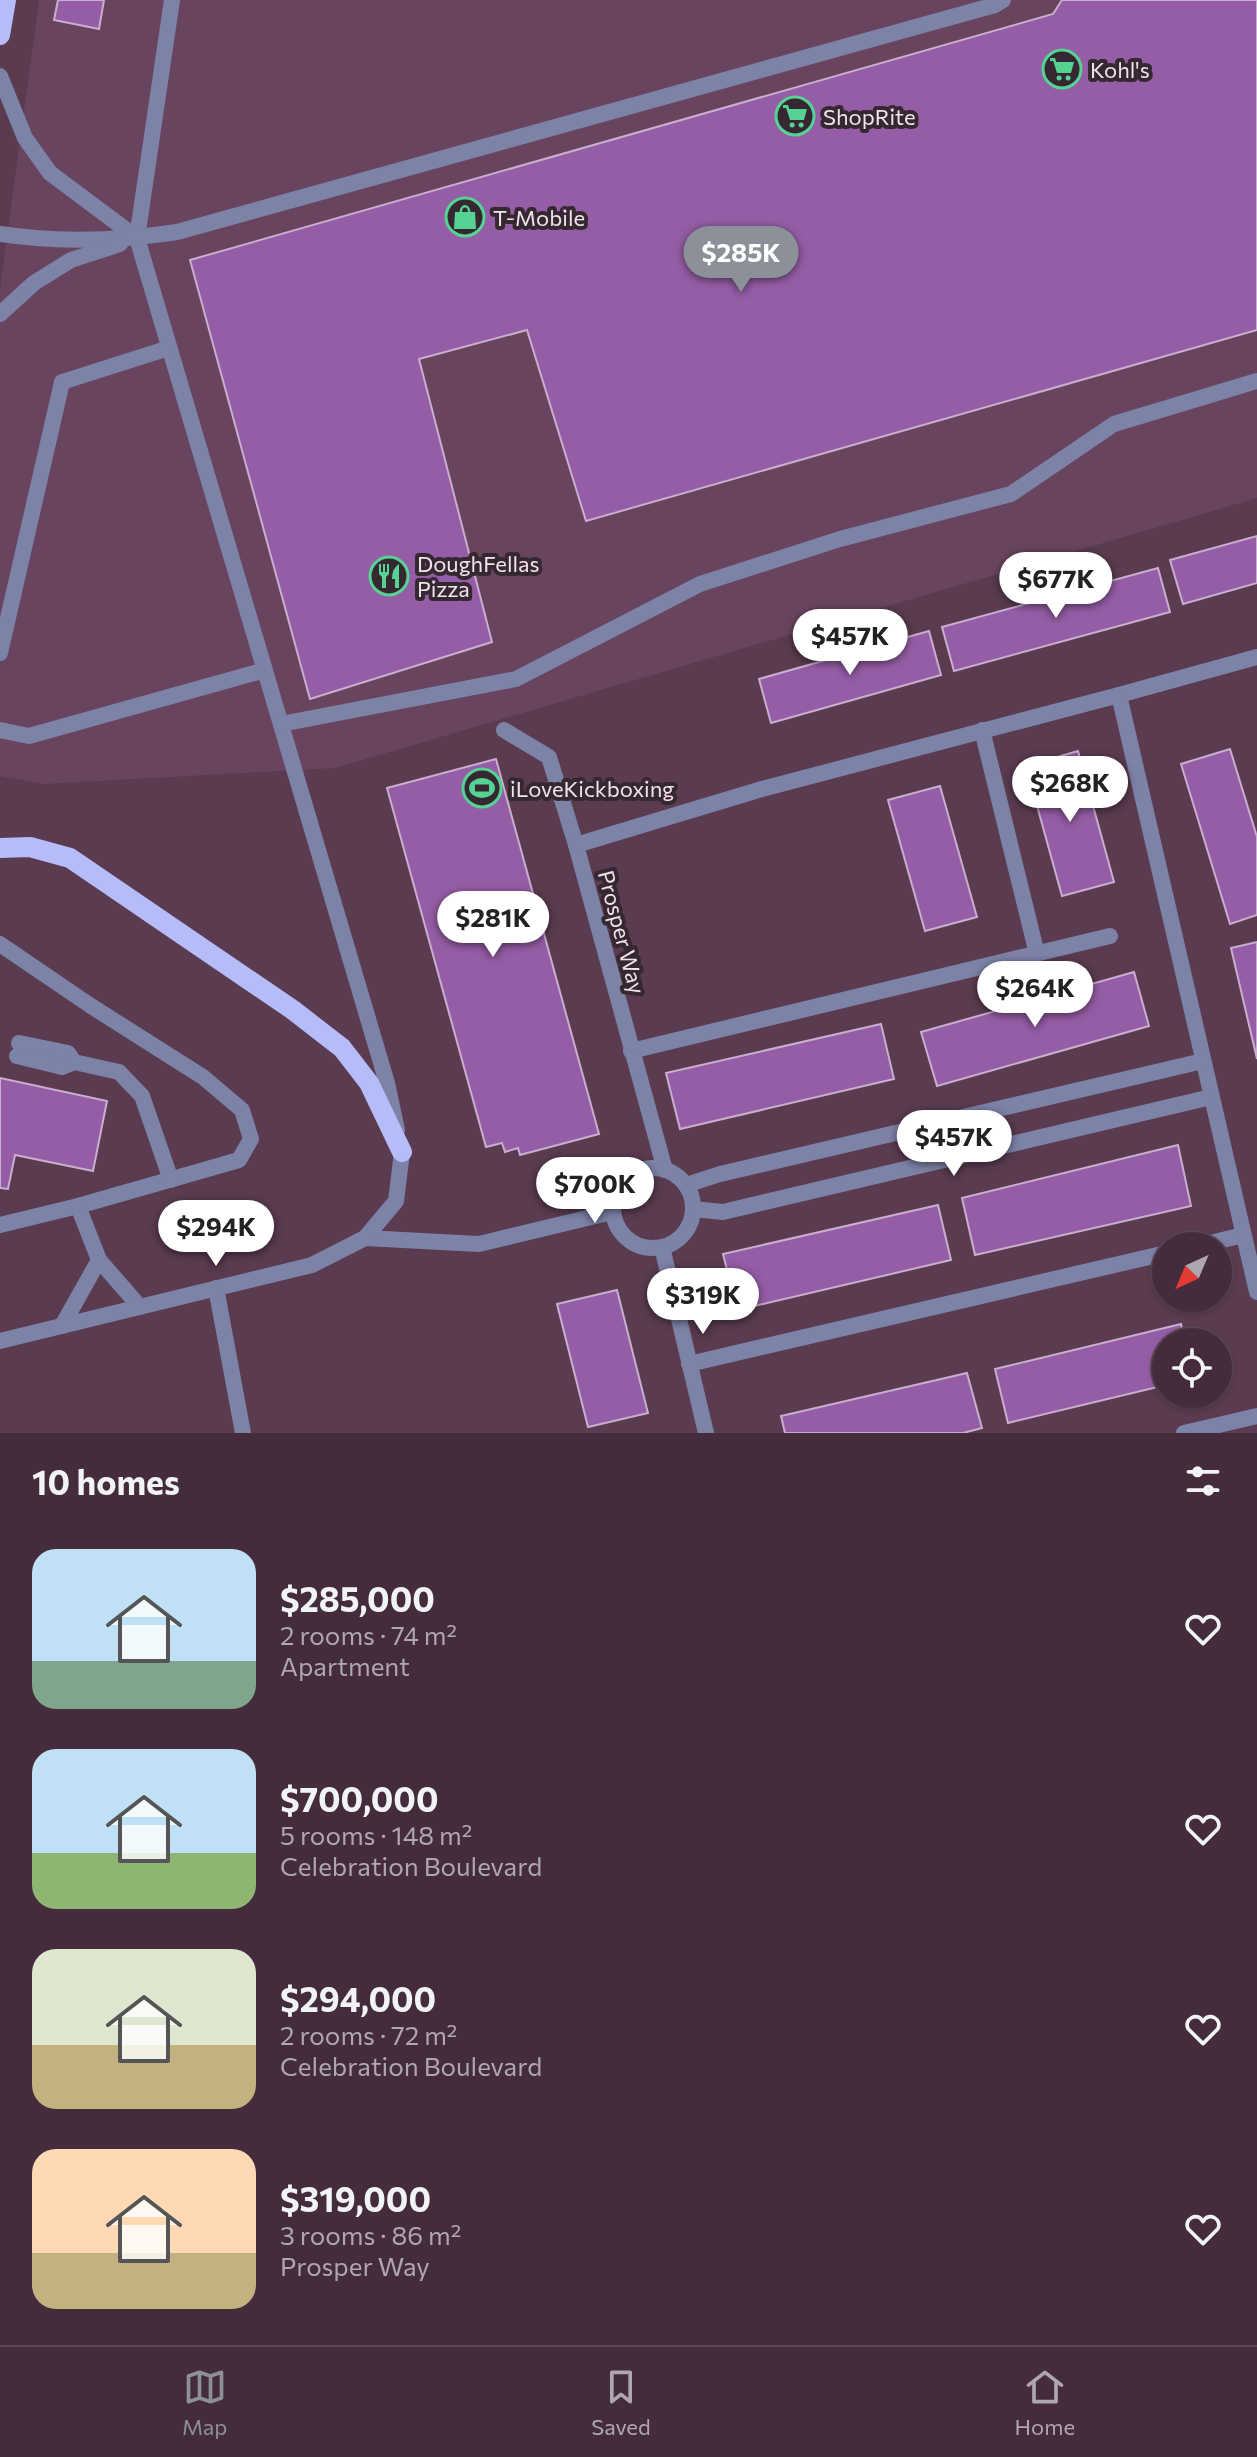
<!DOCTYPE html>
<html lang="en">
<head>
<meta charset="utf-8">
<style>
	:root { --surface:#442c3c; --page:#4e3847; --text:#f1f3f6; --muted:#afa7af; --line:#5c4856; --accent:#8c9099 }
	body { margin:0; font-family:Commissioner,sans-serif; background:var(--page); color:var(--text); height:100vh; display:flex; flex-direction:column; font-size:30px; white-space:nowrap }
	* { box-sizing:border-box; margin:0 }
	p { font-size:26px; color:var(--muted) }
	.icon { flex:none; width:44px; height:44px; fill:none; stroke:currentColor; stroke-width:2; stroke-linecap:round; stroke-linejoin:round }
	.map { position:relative; height:1433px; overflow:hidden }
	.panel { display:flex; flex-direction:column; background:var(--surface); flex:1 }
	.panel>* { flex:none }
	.needle { width:52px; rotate:224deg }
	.controls { position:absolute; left:1152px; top:1232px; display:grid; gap:16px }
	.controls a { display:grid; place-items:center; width:80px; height:80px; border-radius:50%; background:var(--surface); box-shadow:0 2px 6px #0004,0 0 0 2px var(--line); font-size:40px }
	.price { position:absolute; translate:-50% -68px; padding:0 18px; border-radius:28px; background:#fff; color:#222; font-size:26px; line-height:52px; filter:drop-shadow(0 2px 4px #0008) }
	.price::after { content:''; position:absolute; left:50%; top:48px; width:24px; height:18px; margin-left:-12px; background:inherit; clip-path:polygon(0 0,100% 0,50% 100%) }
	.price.selected { background:var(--accent); color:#fff }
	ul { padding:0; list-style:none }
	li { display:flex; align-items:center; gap:24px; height:200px; padding:0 32px }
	li span { display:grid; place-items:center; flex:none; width:224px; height:160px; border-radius:24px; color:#555 }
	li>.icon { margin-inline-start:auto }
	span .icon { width:96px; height:96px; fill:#fffc; stroke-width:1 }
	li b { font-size:34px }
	h2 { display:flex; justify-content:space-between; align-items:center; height:96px; padding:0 32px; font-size:34px }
	.tabs { display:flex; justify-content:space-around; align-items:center; height:112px; border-top:2px solid var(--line); background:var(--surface); font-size:22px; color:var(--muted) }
	.tabs a { display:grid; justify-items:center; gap:4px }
	.tabs .selected { color:var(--accent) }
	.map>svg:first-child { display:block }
</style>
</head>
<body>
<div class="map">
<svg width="1257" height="1433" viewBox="0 0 1257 1433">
	<rect width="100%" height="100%" fill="#5a3b50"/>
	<polygon fill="#69445e" points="39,0 1257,0 1257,498 335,768 45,784 0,776 0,289"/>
	<g fill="#955da5" stroke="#c8aecf" stroke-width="2">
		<polygon points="58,0 104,0 99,29 54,20"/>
		<polygon points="1062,0 1257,0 1257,330 586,521 527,330 419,359 492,642 310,699 190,260 1053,14"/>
		<polygon points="1257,536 1257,583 1183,604 1170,560"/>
		<polygon points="1158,568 1170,612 954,671 942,627"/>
		<polygon points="929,631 941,675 771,723 759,679"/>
		<polygon points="1230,749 1257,837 1257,915 1230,924 1181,764"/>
		<polygon points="1078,751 1114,882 1062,896 1026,766"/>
		<polygon points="496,759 599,1134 520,1155 518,1148 505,1152 502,1143 486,1147 387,788"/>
		<polygon points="940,786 977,917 925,931 888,800"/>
		<polygon points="1257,942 1257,1059 1231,948"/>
		<polygon points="1134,972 1149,1026 937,1086 921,1032"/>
		<polygon points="881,1024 894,1079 680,1129 666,1073"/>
		<polygon points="0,1078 107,1101 93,1171 15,1155 8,1189 0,1188"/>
		<polygon points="1178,1145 1191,1206 975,1255 962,1198"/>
		<polygon points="938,1205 951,1260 737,1310 723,1254"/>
		<polygon points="617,1290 648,1413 588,1427 557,1304"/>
		<polygon points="1181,1324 1185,1342 1166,1342 1166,1385 1008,1423 995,1369"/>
		<polygon points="967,1373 982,1428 963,1433 785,1433 781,1416"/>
	</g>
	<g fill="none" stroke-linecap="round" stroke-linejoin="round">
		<g stroke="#7d82a7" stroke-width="16">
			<polyline points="172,0 137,238 387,1083 397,1130"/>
			<polyline points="0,76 25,138 50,173 137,238"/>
			<path d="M0,234C59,243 118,241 177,232L995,5L1003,0"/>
			<polyline points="0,314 34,283 71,260 120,244"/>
			<polyline points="0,653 62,382 169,348"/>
			<polyline points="281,724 516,679 700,584 840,539 1011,494 1114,424 1257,381"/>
			<polyline points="0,730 29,736 265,670"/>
			<polyline points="982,730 1037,954"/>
			<polyline points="0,944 91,1006 203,1077 242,1110 251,1139 239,1160 78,1206"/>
			<polyline points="19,1043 68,1053 74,1062"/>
			<polyline points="631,1051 1110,936"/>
			<polyline points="17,1056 62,1067 74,1062 119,1072 142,1096 171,1180"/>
			<polyline points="0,1225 78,1206 99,1260"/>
			<polyline points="1198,1246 1243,1235"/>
			<polyline points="216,1288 243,1433"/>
			<polyline points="62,1326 99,1260 140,1307"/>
			<polyline points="689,1364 1166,1253"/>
		</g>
		<g stroke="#7d82a7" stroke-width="16">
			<polyline points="1119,695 1257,657"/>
			<polyline points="504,730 549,757 576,845 665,1170"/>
			<polyline points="576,845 762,789 1119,695 1257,1292"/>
			<circle cx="653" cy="1208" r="40"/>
			<polyline points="686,1185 720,1174 1203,1061"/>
			<polyline points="693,1209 723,1212 1211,1097"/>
			<polyline points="365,1238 479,1244 612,1212"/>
			<polyline points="662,1247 706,1433"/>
			<polyline points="0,1341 312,1265 365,1238 396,1201 402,1152"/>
			<polyline points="1184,1433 1257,1416"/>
		</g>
		<g stroke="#b5bcf8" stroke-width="20">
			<polyline points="0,35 6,0"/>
			<polyline points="0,848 30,847 70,858 293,1010 342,1048 369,1083 402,1152"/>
		</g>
	</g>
	<defs>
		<g id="supermarket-ring" transform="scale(2)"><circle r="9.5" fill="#362831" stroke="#55d395" stroke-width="1.5"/><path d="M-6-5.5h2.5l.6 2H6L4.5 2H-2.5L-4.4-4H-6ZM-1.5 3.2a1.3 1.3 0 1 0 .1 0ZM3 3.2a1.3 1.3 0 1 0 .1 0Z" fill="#55d395"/></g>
		<g id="shop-ring" transform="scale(2)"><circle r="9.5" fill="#362831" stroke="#55d395" stroke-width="1.5"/><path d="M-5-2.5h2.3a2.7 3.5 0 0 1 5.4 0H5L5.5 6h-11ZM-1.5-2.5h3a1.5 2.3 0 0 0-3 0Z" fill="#55d395"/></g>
		<g id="restaurant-ring" transform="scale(2)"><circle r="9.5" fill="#362831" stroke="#55d395" stroke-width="1.5"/><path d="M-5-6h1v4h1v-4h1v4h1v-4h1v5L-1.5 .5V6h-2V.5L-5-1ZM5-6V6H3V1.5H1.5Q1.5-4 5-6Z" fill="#55d395"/></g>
		<g id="stadium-ring" transform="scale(2)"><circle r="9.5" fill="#362831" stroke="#55d395" stroke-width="1.5"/><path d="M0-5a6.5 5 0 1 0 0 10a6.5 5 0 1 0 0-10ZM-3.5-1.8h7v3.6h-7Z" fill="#55d395"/></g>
	</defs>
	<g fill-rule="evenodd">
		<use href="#supermarket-ring" x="1062" y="69"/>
		<use href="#supermarket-ring" x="795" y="116"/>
		<use href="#shop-ring" x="465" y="217"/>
		<use href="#restaurant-ring" x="389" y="576"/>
		<use href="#stadium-ring" x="482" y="788"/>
	</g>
	<g text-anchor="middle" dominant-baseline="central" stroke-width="8" stroke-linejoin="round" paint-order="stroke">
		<g font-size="22" fill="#f5e1ee" stroke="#362831" text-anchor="start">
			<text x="1090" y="69">Kohl's</text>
			<text x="823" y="116">ShopRite</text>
			<text x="493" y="217">T-Mobile</text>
			<text x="417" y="563">DoughFellas<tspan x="417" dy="25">Pizza</tspan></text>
			<text x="510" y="788">iLoveKickboxing</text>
		</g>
		<g font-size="22" fill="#f5e1ee" stroke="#362831">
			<text transform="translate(622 932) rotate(75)">Prosper Way</text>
		</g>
	</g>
</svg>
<div class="controls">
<a><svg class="needle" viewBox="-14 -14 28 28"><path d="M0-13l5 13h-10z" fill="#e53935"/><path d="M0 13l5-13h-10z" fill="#afa7af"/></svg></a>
<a><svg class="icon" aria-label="locate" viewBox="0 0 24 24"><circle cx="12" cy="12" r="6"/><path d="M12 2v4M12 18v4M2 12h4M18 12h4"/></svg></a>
</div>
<b class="price selected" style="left:741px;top:294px">$285K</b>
<b class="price" style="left:1056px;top:620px">$677K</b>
<b class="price" style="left:850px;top:677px">$457K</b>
<b class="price" style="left:1070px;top:824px">$268K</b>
<b class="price" style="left:493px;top:959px">$281K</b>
<b class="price" style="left:1035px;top:1029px">$264K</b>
<b class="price" style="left:954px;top:1178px">$457K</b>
<b class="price" style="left:595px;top:1225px">$700K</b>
<b class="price" style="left:216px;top:1268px">$294K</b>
<b class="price" style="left:703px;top:1336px">$319K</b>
</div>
<section class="panel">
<h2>10 homes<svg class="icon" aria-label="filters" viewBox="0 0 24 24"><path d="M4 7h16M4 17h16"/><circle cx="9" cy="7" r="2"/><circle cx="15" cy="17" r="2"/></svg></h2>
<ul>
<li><span style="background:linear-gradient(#bfe0f5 70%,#7fa58c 0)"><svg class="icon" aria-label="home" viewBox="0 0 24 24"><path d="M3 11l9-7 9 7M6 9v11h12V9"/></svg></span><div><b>$285,000</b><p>2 rooms · 74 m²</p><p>Apartment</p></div><svg class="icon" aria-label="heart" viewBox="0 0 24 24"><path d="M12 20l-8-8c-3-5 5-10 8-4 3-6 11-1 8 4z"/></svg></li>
<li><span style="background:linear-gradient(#bfe0f5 65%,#8fb573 0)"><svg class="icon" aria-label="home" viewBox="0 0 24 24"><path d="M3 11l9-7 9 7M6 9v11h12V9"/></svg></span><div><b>$700,000</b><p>5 rooms · 148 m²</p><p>Celebration Boulevard</p></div><svg class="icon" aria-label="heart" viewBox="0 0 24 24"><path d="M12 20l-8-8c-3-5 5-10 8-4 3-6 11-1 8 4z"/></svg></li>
<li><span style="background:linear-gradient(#dfe7d0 60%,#c2b280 0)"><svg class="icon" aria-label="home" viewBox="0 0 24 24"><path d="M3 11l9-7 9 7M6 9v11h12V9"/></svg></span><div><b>$294,000</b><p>2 rooms · 72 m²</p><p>Celebration Boulevard</p></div><svg class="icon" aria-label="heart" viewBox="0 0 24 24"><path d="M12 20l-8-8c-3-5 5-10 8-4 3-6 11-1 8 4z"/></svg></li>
<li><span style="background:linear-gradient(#ffd9b3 65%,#c2b280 0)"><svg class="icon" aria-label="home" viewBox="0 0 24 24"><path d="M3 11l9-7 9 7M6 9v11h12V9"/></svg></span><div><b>$319,000</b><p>3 rooms · 86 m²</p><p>Prosper Way</p></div><svg class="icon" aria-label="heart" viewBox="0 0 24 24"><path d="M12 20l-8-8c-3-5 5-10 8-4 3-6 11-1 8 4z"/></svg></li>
</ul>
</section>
<nav class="tabs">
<a class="selected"><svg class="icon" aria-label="map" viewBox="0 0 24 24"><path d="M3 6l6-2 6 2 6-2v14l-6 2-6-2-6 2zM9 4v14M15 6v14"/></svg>Map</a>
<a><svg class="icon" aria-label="saved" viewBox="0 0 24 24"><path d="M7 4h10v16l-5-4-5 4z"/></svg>Saved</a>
<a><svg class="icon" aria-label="home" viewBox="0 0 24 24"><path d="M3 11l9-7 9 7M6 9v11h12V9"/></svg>Home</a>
</nav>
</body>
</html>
